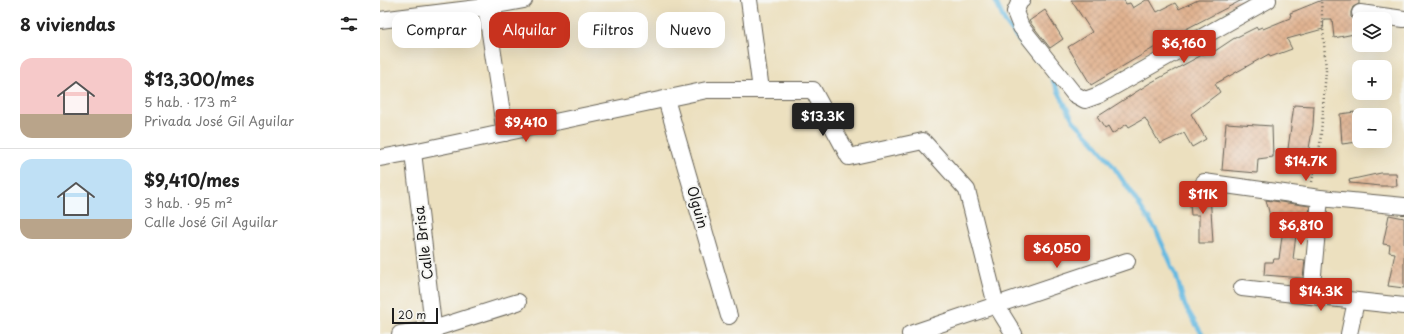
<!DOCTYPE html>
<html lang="es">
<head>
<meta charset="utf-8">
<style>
	:root { --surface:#fff; --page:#f2f2f2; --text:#222; --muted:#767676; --line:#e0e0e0; --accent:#c8321e }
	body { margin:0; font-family:"Playpen Sans",sans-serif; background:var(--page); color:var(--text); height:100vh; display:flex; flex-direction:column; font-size:15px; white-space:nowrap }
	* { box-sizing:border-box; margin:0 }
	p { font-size:13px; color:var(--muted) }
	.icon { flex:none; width:22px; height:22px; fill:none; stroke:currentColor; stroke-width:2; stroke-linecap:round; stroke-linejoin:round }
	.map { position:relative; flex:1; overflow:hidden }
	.drawer { display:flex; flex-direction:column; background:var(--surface); width:380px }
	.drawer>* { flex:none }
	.banner { position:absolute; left:12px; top:12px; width:380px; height:36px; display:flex; gap:8px }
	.buttons { position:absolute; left:972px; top:12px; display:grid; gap:8px }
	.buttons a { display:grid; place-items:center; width:40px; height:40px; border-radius:8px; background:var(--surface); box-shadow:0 4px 16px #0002; font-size:20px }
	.scale { position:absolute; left:12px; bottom:10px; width:46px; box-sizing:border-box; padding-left:4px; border:2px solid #1c1c1c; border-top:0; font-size:11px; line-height:14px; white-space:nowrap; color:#1c1c1c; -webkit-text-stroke:3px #f6f6f2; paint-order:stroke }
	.price { position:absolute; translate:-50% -34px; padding:0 9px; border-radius:4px; background:var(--accent); color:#fff; font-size:13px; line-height:26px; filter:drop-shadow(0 1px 2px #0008) }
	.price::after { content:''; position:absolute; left:50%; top:24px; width:12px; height:9px; margin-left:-6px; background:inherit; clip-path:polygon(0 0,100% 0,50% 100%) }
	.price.on { background:#222; color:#fff }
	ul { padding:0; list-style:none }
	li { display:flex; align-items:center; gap:12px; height:100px; padding:0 20px }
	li+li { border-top:1px solid var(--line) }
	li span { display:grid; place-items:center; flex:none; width:112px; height:80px; border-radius:12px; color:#555 }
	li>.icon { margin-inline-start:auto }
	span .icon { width:48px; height:48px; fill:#fffc; stroke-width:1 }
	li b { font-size:17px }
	h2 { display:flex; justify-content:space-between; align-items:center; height:48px; padding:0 20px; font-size:17px }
	.tag { padding:0 14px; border-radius:12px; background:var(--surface); box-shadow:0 4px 16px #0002; font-size:14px; line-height:36px }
	.tag.on { background:var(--accent); color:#fff }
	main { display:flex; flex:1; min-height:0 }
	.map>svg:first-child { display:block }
</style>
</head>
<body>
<main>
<section class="drawer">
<h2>8 viviendas<svg class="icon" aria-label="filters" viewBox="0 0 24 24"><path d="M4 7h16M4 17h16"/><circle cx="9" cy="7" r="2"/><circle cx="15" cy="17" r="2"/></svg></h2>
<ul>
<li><span style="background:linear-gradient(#f6c9c9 70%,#b9a48a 0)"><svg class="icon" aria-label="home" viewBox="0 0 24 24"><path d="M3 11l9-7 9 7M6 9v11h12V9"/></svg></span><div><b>$13,300/mes</b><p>5 hab. · 173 m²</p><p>Privada José Gil Aguilar</p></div></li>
<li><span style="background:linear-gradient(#bfe0f5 75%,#b9a48a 0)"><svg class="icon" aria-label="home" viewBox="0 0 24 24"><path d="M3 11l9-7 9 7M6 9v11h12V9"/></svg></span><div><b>$9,410/mes</b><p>3 hab. · 95 m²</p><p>Calle José Gil Aguilar</p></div></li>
</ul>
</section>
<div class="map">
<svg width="1024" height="334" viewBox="0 0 1024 334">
	<defs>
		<pattern id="building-cross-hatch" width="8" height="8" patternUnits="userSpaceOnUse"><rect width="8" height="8" fill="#e1b391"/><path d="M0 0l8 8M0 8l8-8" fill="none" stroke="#c0997c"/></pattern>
	</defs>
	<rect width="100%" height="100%" fill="#f6f6f2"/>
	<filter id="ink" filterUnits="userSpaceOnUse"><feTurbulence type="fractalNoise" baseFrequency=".025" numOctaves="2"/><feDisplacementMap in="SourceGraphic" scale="8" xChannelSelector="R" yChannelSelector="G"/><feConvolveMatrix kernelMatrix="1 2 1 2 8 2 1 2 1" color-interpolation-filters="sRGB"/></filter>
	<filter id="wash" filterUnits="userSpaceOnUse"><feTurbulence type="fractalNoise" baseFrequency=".012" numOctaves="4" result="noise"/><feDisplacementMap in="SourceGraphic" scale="16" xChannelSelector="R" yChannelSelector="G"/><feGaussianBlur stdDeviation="0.9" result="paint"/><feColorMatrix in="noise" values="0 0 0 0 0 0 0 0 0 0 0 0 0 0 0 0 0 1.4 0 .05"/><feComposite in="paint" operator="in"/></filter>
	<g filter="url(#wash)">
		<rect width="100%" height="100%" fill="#ece0bf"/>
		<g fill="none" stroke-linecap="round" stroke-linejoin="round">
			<g stroke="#65b9e1" stroke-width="4.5">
				<polyline points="615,0 625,22 641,43 658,61"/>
				<polyline points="671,77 693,120 714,142 731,163 776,230 796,275 805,306 822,334"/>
			</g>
		</g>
		<g id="blocks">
			<g fill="url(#building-cross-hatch)">
				<polygon points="691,0 744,0 746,4 750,3 753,8 766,0 770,0 777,12 795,3 799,9 818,0 862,0 804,30 711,85 688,47 712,32"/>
				<polygon points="942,0 979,0 979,4 973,7 971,12 971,17 974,20 979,22 979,33 954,38 952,19 944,19 943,29 907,39 912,49 890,57 889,54 835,84 840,92 811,114 826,139 812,147 804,133 780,144 765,118 749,127 747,124 732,134 728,127 725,129 717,117 770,83 833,49 835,51 853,39 877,27 877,29 882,27 883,29 910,18 910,16 911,16 910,13"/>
				<polygon points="665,10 683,39 670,48 649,21"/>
				<polygon points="914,105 934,106 933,126 928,154 907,156"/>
				<polygon points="975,112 978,142 962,144 960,114"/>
				<polygon points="846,123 892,126 893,157 878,159 877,173 842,170"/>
				<polygon points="1001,173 1016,173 1017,186 1001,186 970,183 969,180"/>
				<polygon points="809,193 830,193 833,243 819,243 819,215 811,215"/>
				<polygon points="886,200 930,206 928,228 917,227 913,259 925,260 923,278 884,275 885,262 893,262 894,259 899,259 904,221 892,224"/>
				<polygon points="1009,215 1024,218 1024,288 1008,286 1015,253 1009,252 1010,245 1003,244"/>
			</g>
		</g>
	</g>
	<g filter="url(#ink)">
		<use href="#blocks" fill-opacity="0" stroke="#656155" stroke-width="1"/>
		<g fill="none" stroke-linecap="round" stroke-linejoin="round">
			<g stroke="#656155" stroke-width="18">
				<g id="street">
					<polyline points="105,0 125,133"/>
					<polyline points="369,0 381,90"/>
					<polyline points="642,0 640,1 635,12 641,27 694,94 705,100 719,95 888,0"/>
					<polyline points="980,13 1024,19"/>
					<polyline points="0,20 106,7 144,0"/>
					<polyline points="286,99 349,316"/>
					<polyline points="33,152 54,334"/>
					<polyline points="0,158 33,152 327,90 433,90 469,157 543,141 587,190 616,305 634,334"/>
					<polyline points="824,182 940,198 1024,206"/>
					<polyline points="862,288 931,296 1024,306"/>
					<polyline points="931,296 940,198"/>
					<polyline points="20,334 53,329 138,302"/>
					<polyline points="530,334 747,261"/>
					<polyline points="969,334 976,301"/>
				</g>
			</g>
			<polyline stroke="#656155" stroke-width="2.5" stroke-dasharray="1 3" stroke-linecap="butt" points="932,182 940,145 946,71 941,0"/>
			<use href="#street" stroke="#fff" stroke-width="16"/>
		</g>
	</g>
	<g text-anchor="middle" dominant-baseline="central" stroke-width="4" stroke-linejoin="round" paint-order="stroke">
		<g font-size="14" fill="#1c1c1c" stroke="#f6f6f2">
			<text transform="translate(318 207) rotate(74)">Olguin</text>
			<text transform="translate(43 243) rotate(-97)">Calle Brisa</text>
		</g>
	</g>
</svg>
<div class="buttons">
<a><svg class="icon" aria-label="layers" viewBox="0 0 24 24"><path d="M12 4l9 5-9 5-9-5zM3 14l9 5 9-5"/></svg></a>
<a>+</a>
<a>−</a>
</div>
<div class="scale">20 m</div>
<b class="price" style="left:804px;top:64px">$6,160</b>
<b class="price on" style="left:443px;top:137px">$13.3K</b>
<b class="price" style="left:146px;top:143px">$9,410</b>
<b class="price" style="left:926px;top:182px">$14.7K</b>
<b class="price" style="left:823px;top:215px">$11K</b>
<b class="price" style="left:921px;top:246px">$6,810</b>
<b class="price" style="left:677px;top:269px">$6,050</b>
<b class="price" style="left:941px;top:312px">$14.3K</b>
<div class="banner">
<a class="tag">Comprar</a>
<a class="tag on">Alquilar</a>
<a class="tag">Filtros</a>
<a class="tag">Nuevo</a>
</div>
</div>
</main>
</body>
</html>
